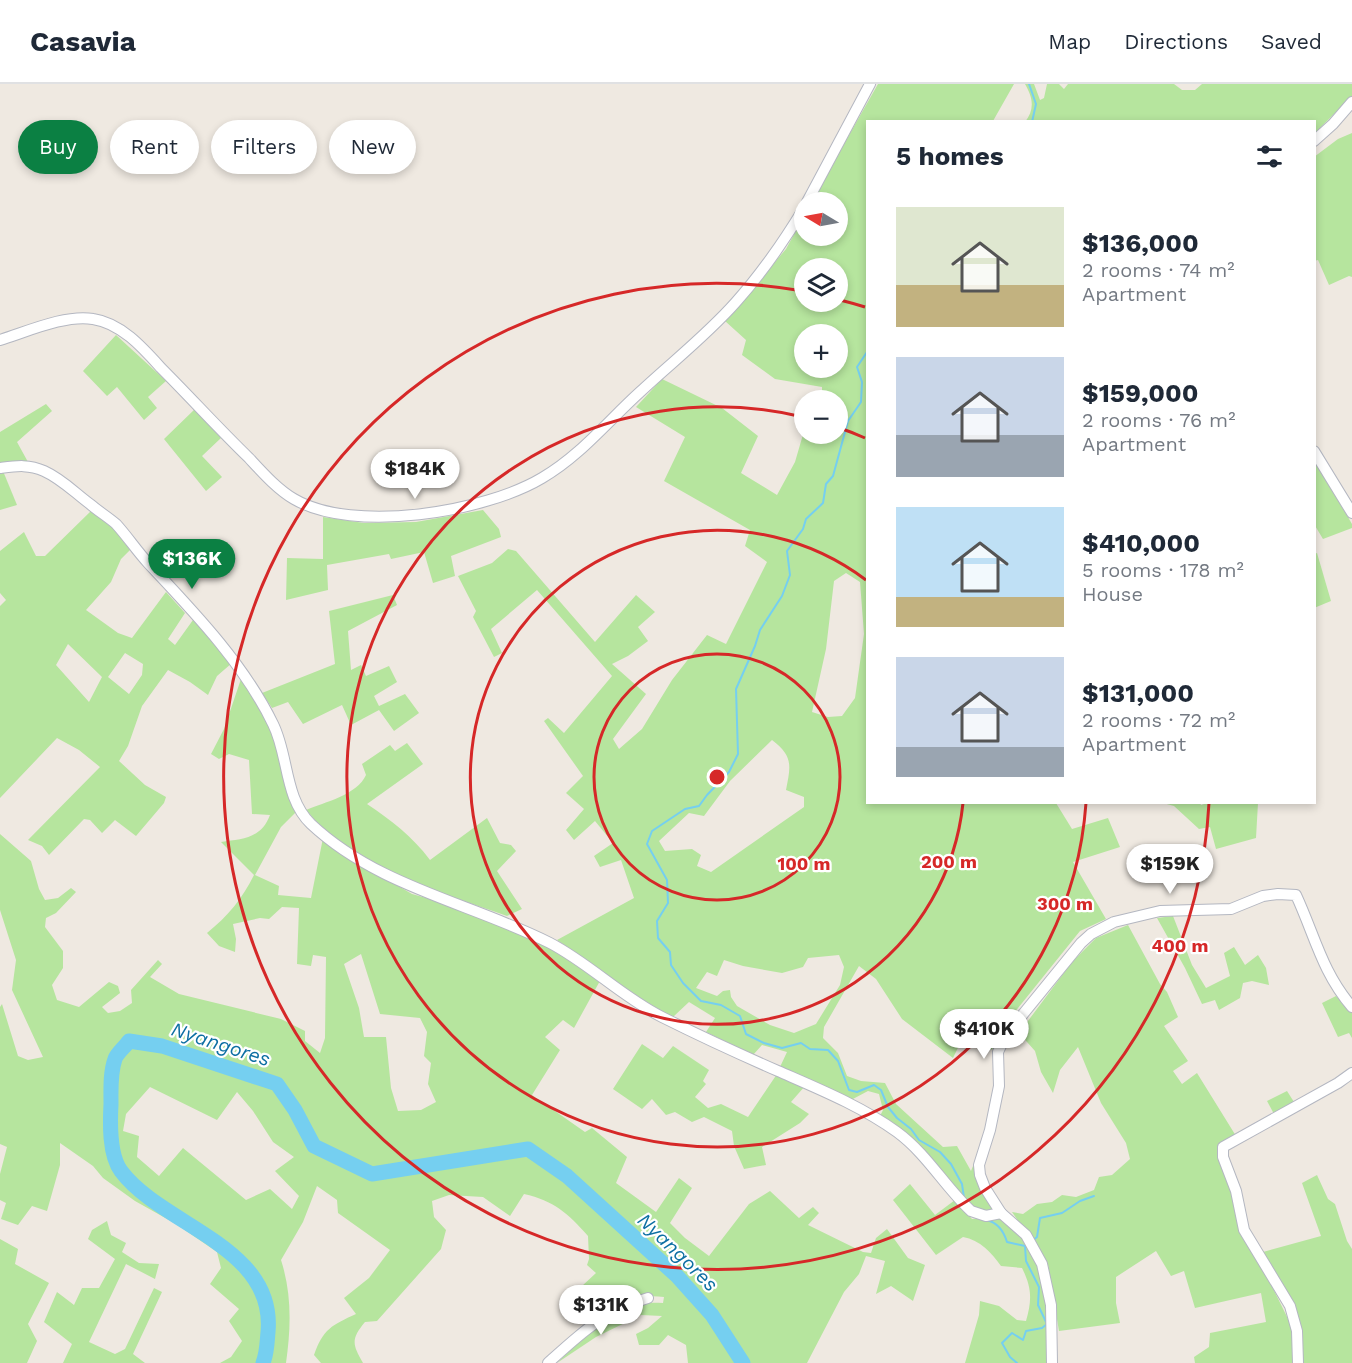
<!DOCTYPE html>
<html lang="en">
<head>
<meta charset="utf-8">
<style>
	:root { --surface:#fff; --page:#f2f2f3; --text:#1f2937; --muted:#747a83; --line:#e0e1e3; --accent:#0b8043 }
	body { margin:0; font-family:"Work Sans",sans-serif; background:var(--page); color:var(--text); height:100vh; display:flex; flex-direction:column; font-size:22px; white-space:nowrap }
	* { box-sizing:border-box; margin:0 }
	p { font-size:20px; color:var(--muted) }
	.icon { flex:none; width:33px; height:33px; fill:none; stroke:currentColor; stroke-width:2; stroke-linecap:round; stroke-linejoin:round }
	.map { position:relative; flex:1; overflow:hidden }
	.sheet { position:absolute; left:866px; top:36px; width:450px; height:684px; display:flex; flex-direction:column; background:var(--surface); border-radius:0px; box-shadow:0 3px 9px #0003 }
	.sheet>* { flex:none }
	.banner { position:absolute; left:18px; top:36px; width:570px; height:54px; display:flex; gap:12px }
	.needle { width:39px; rotate:280deg }
	.fabs { position:absolute; left:794px; top:108px; display:grid; gap:12px }
	.fabs a { display:grid; place-items:center; width:54px; height:54px; border-radius:50%; background:var(--surface); box-shadow:0 3px 9px #0003; font-size:30px }
	.price { position:absolute; translate:-50% -51px; padding:0 14px; border-radius:21px; background:#fff; color:#222; font-size:20px; line-height:39px; filter:drop-shadow(0 2px 3px #0008) }
	.price::after { content:''; position:absolute; left:50%; top:36px; width:18px; height:14px; margin-left:-9px; background:inherit; clip-path:polygon(0 0,100% 0,50% 100%) }
	.price.active { background:var(--accent); color:#fff }
	ul { padding:0; list-style:none }
	li { display:flex; align-items:center; gap:18px; height:150px; padding:0 30px }
	li span { display:grid; place-items:center; flex:none; width:168px; height:120px; border-radius:0px; color:#555 }
	li>.icon { margin-inline-start:auto }
	span .icon { width:72px; height:72px; fill:#fffc; stroke-width:1 }
	li b { font-size:26px }
	h2 { display:flex; justify-content:space-between; align-items:center; height:72px; padding:0 30px; font-size:26px }
	.pill { padding:0 21px; border-radius:27px; background:var(--surface); box-shadow:0 3px 9px #0003; font-size:21px; line-height:54px }
	.pill.active { background:var(--accent); color:#fff }
	header { display:flex; align-items:center; gap:36px; box-sizing:border-box; height:84px; padding:0 30px; background:var(--surface); border-bottom:2px solid var(--line) }
	header strong { font-size:28px }
	nav { display:flex; gap:33px; margin-inline-start:auto; font-size:21px }
	.map>svg:first-child { display:block }
</style>
</head>
<body>
<header>
<strong>Casavia</strong>
<nav><a>Map</a><a>Directions</a><a>Saved</a></nav>
</header>
<div class="map">
<svg width="1352" height="1279" viewBox="0 0 1352 1279">
	<rect width="100%" height="100%" fill="#efe9e1"/>
	<g fill="#b6e59e" fill-rule="evenodd">
		<path d="M878,0H1014L993,37L867,38V718L1056,719L1072,745L1108,734L1120,763L1073,778L1106,835L1080,847L998,949L992,966L968,943L953,974L902,935L876,895L859,882L824,943L823,954L838,969L847,992L861,997L885,999L896,1020L943,1063L957,1062L971,1087L975,1077L978,1097L996,1127L987,1129L972,1124L880,1032L883,1026L879,1010L868,1007L851,1016L780,983L787,968L762,961L753,971L706,948L715,934L689,918L673,933C632,912 596,882 557,856L634,814L621,776L600,783L594,772L613,759L595,737L574,756L566,746L584,725L566,709L583,692L544,637L548,634L564,649L612,592L537,506L491,545L502,569L494,573L473,533L476,527L458,492L492,479L508,465L516,467L595,558L636,511L655,528L638,543L648,557L628,572L612,580L646,610L613,655L619,665L642,645L672,596L707,551L726,560L767,478L745,462L750,446L664,397L685,353L636,323L662,295L722,324L758,352L741,389L777,411L795,378L804,347V350H837V316H822V303L775,295L742,271L746,256L725,237L786,165L804,132V152H837V118H811ZM804,184H837V218H804ZM804,250H837V284H804ZM846,489L860,498L864,550L855,614L842,632L828,633L812,628L826,565L834,497ZM772,656C793,672 791,681 786,706L804,713V723L711,788L697,782L701,771L692,765L665,767L659,757L689,729L704,732L730,697ZM839,871L844,883L840,901L816,940L794,949L770,941L737,922L731,913L730,906L723,907L717,912L696,904L707,888L717,892L724,876L743,882L782,889L803,883L808,874Z"/>
		<path d="M1025,0H1034L1040,16L1044,14L1047,0H1059L1064,5L1068,0H1174L1182,6H1195L1202,0H1352V12L1314,50V38H1025C1035,25 1033,14 1025,0Z"/>
		<polygon points="1352,49 1352,193 1349,192 1329,201 1318,176 1314,177 1314,73 1338,55"/>
		<polygon points="116,251 166,297 148,313 157,324 144,336 117,303 107,312 83,287"/>
		<polygon points="46,320 52,327 17,358 28,378 0,380 0,348"/>
		<polygon points="195,325 221,354 202,372 222,393 206,407 164,355"/>
		<polygon points="1314,375 1352,440 1352,444 1323,455 1314,440"/>
		<polygon points="3,387 17,421 0,426 0,388"/>
		<polygon points="483,426 499,445 501,453 451,472 455,492 433,499 424,468 391,475 389,470 327,481 328,506 286,516 287,474 323,475 323,433 364,439 416,438"/>
		<path d="M91,427L114,445L130,466L121,475L111,498L86,526L118,549L132,554L166,508L185,529L168,555L175,561L193,536L232,579L217,592L208,611L190,598L168,586L142,622L128,662L119,677L145,701L166,713L164,719L136,752L115,736L102,749L90,736L84,735L49,771L42,762L28,756L100,683L79,666L57,654L0,714V522L6,516L0,509V467L24,448L36,472H45ZM68,560L102,593L89,618L56,581ZM125,569L143,580L142,591L129,610L108,593Z"/>
		<polygon points="1317,469 1331,517 1314,524 1314,470"/>
		<polygon points="393,511 397,521 348,547 351,586 361,581 366,592 389,582 397,598 374,612 379,622 405,610 419,629 394,647 379,626 351,641 342,621 303,640 288,618 272,624 262,609 335,580 329,527"/>
		<path d="M241,595L267,635L279,665L296,728L281,743L255,791L279,802L278,811L311,814L323,754L350,774L412,810L455,822L542,860L601,895L574,944L563,936L545,953L560,966L532,1011L585,1048L592,1044L627,1073L616,1099L656,1128L679,1094L692,1104L670,1139L685,1154L709,1172L749,1120L770,1107L799,1134L813,1123L819,1129L808,1141L863,1168L871,1169L876,1154L887,1145L908,1174L925,1181L913,1217L891,1202L876,1210L885,1177L866,1172L859,1190L844,1208L807,1279H688L686,1261L668,1251L659,1261H639L636,1250L648,1244L662,1232L641,1231L596,1253L557,1279C581,1256 606,1231 639,1221C646,1218 656,1219 663,1219L664,1213C639,1210 623,1217 600,1226L582,1202L596,1189L587,1181L589,1175L588,1152C568,1129 554,1117 524,1110L510,1132L483,1113L449,1111L432,1117L434,1133L446,1146L441,1165L377,1237L365,1238C351,1255 352,1260 363,1279H321L314,1271C323,1245 332,1241 356,1230L344,1214L369,1194L390,1166L338,1129L337,1116L317,1102L303,1138L281,1176C292,1210 291,1244 286,1279H220L231,1273L242,1257L229,1237L239,1225L210,1200L221,1184L217,1168L176,1140L135,1117L103,1094L93,1082L60,1059V1081L47,1127L32,1122L18,1141L1,1135L6,1119L0,1116V1090L7,1063L0,1060V923L2,920L18,972L28,976L43,973L12,906L16,876L0,826V750L31,777L39,805L45,816L58,814L71,804L76,808L56,829L46,834L45,843L63,867V884L52,901L57,916L79,923L109,898L118,902L120,909L102,923L108,929L120,927L132,919L131,906L158,876L162,880L150,893L179,910L281,935L305,947V957L320,969L325,954L326,873L313,871L311,882L297,880L299,824L282,823L269,835L260,834L233,840L236,855L235,868L219,862L207,849C228,832 242,815 254,791L221,758C242,755 261,755 270,731L252,730L249,676L229,670L219,675L211,670L224,645ZM361,870L380,930L420,934L427,948L424,972L431,979L428,1000L436,1018L421,1026L398,1027L391,1004L386,953H364L359,924L344,880ZM150,1003L217,1036L237,1008L253,1027L273,1058L294,1073L275,1087L299,1112L292,1125L270,1105L246,1116L183,1064L159,1092L137,1073L139,1052L123,1047L126,1030Z"/>
		<path d="M407,659L423,680L367,720C391,736 412,752 430,776L487,734L500,759L511,761L516,767L497,787L522,825L507,832C437,807 356,786 306,726C325,718 357,711 366,691L362,680L390,661L395,667Z"/>
		<polygon points="1210,718 1258,719 1256,754 1216,765 1210,743 1199,745 1174,722 1163,719 1200,719 1201,721"/>
		<polygon points="1173,832 1192,881 1206,904 1230,892 1224,869 1234,863 1245,881 1258,871 1266,884 1269,901 1252,897 1243,899 1240,914 1219,926 1215,916 1202,920 1185,884 1157,834"/>
		<polygon points="1128,841 1160,900 1167,908 1178,933 1164,942 1188,977 1173,987 1182,1000 1197,989 1236,1052 1218,1063 1217,1070 1233,1112 1239,1147 1264,1186 1291,1241 1294,1279 1195,1279 1194,1273 1209,1263 1210,1249 1266,1238 1261,1209 1195,1224 1184,1187 1171,1192 1156,1167 1116,1193 1116,1219 1120,1239 1059,1247 1048,1181 1012,1128 1023,1130 1037,1120 1052,1118 1062,1111 1076,1113 1094,1106 1099,1093 1112,1091 1130,1075 1126,1059 1101,1019 1078,963 1060,986 1053,1009 1041,988 1035,967 1019,949 1072,878 1096,854"/>
		<polygon points="1336,912 1352,929 1352,954 1349,949 1338,953 1322,919"/>
		<polygon points="642,960 663,974 673,962 709,986 703,997 706,1000 695,1013 708,1024 721,1020 748,1033 777,990 805,1002 791,1018 809,1030 800,1039 762,1063 766,1081 744,1085 734,1062 732,1047 704,1033 692,1038 675,1028 666,1031 652,1015 642,1025 613,1005"/>
		<polygon points="1287,1007 1294,1018 1274,1030 1267,1017"/>
		<polygon points="1317,1091 1328,1115 1335,1120 1347,1157 1352,1165 1352,1279 1302,1279 1301,1246 1291,1214 1263,1168 1321,1152 1302,1099"/>
		<path d="M910,1100L935,1131L955,1116L972,1135L1000,1133C1008,1140 1018,1147 1025,1155C1052,1189 1048,1238 1049,1279H965L979,1231L980,1217L999,1222L1017,1236L1026,1237C1032,1216 1032,1204 1022,1184L1001,1182C992,1169 980,1156 963,1153L936,1171L893,1116Z"/>
		<polygon points="107,1137 111,1151 126,1159 122,1168 139,1179 159,1180 155,1195 126,1180 89,1258 115,1270 125,1265 154,1204 162,1208 133,1270 145,1279 63,1279 72,1260 44,1238 57,1208 74,1221 82,1204 99,1204 115,1175 88,1155 92,1146"/>
		<polygon points="0,1155 18,1165 15,1180 49,1199 28,1240 37,1257 27,1279 0,1279"/>
	</g>
	<g fill="none" stroke-linecap="round" stroke-linejoin="round">
		<g stroke="#75cff0" stroke-width="2">
			<polyline points="1029,0 1036,20 1032,38"/>
			<polyline points="867,268 857,283 862,298 861,318 848,337 833,392 826,400 823,419 806,435 803,445 787,467 790,491 782,512 760,546 755,562 736,605 738,670 729,688 707,711 699,722 685,725 652,747 647,760 667,796 668,819 657,837 658,854 670,868 671,881 683,899 701,917 721,921 740,932 746,950 764,959 782,964 801,959 810,965 828,966 838,977 849,1006 857,1008 874,1001 881,1006 888,1023 897,1034 911,1045 919,1056 940,1068 951,1080 962,1100 964,1114"/>
			<path d="M987,1136C998,1139 1004,1148 1007,1158L1025,1162L1026,1177L1039,1203L1038,1221L1047,1240L1042,1244L1026,1247L1023,1256L1012,1249L1002,1259L1010,1273L1017,1279"/>
			<polyline points="1032,1157 1037,1153 1040,1134 1062,1129 1080,1117 1094,1112"/>
		</g>
		<path stroke="#75cff0" stroke-width="15" d="M263,1279C267,1269 267,1259 268,1248C276,1162 162,1142 121,1087C109,1071 110,1039 111,1020C111,1006 110,989 115,975C117,969 125,963 129,957L162,962L277,1000L295,1026L314,1062L372,1090L528,1065L567,1092L677,1192L712,1231L743,1279"/>
		<g stroke="#b4b7c1" stroke-width="12">
			<g id="minor">
				<polyline points="1314,57 1333,40 1352,18"/>
				<polyline points="807,118 870,0"/>
				<path d="M0,256C26,248 66,230 93,235C121,239 143,264 161,284C191,314 219,345 249,374C262,388 277,405 294,415C354,450 485,428 542,394C580,372 608,337 640,308C672,278 707,251 736,218C762,189 784,157 804,124"/>
				<polyline points="1314,367 1352,429"/>
				<path d="M0,384C16,382 29,380 44,387C62,395 75,409 90,420C98,427 108,433 116,440C127,452 137,467 148,479C194,528 244,580 273,640C289,672 284,714 311,740C378,803 471,819 550,859C590,880 622,913 662,933C700,952 739,970 778,987C819,1005 861,1022 897,1048C927,1070 945,1103 971,1127L986,1132L1001,1129"/>
				<path d="M548,1279C580,1250 605,1226 648,1214"/>
				<path d="M1052,1279L1051,1221L1042,1180L1026,1151L1001,1129L985,1104L980,1091L979,1081L990,1046L999,1002L998,968L1006,951L1081,859L1091,850L1114,838L1160,827L1231,825L1263,812L1278,810L1296,811C1315,852 1322,888 1352,923"/>
				<polyline points="1298,1279 1297,1247 1290,1222 1244,1146 1236,1107 1223,1073 1223,1063 1338,999 1352,989"/>
			</g>
		</g>
		<use href="#minor" stroke="#fff" stroke-width="10"/>
	</g>
	<g fill="none" stroke="#d62828" stroke-width="3">
		<circle cx="717" cy="693" r="123"/>
		<path d="M963 719A247 247 0 1 1 866 496"/>
		<path d="M1086 719A370 370 0 1 1 803 333M837 343A370 370 0 0 1 865 354"/>
		<path d="M1209 719A493 493 0 1 1 803 207M840 216A493 493 0 0 1 865 223"/>
	</g>
	<g text-anchor="middle" dominant-baseline="central" stroke-width="4.5" stroke-linejoin="round" paint-order="stroke">
		<g font-size="20" font-style="italic" fill="#0d6fa3" stroke="#fff">
			<text transform="translate(221 960) rotate(18)">Nyangores</text>
			<text transform="translate(678 1168) rotate(44)">Nyangores</text>
		</g>
	</g>
	<circle cx="717" cy="693" r="9" fill="#d62828" stroke="#fff" stroke-width="3"/>
	<g font-size="18" text-anchor="middle" font-weight="bold" fill="#d62828" stroke="#fff" stroke-width="4.5" stroke-linejoin="round" paint-order="stroke">
		<text x="949" y="784">200 m</text>
		<text x="804" y="786">100 m</text>
		<text x="1065" y="826">300 m</text>
		<text x="1180" y="868">400 m</text>
	</g>
</svg>
<div class="fabs">
<a><svg class="needle" viewBox="-14 -14 28 28"><path d="M0-13l5 13h-10z" fill="#e53935"/><path d="M0 13l5-13h-10z" fill="#747a83"/></svg></a>
<a><svg class="icon" aria-label="layers" viewBox="0 0 24 24"><path d="M12 4l9 5-9 5-9-5zM3 14l9 5 9-5"/></svg></a>
<a>+</a>
<a>−</a>
</div>
<b class="price" style="left:415px;top:416px">$184K</b>
<b class="price active" style="left:192px;top:506px">$136K</b>
<b class="price" style="left:1170px;top:811px">$159K</b>
<b class="price" style="left:984px;top:976px">$410K</b>
<b class="price" style="left:601px;top:1252px">$131K</b>
<div class="banner">
<a class="pill active">Buy</a>
<a class="pill">Rent</a>
<a class="pill">Filters</a>
<a class="pill">New</a>
</div>
<section class="sheet">
<h2>5 homes<svg class="icon" aria-label="filters" viewBox="0 0 24 24"><path d="M4 7h16M4 17h16"/><circle cx="9" cy="7" r="2"/><circle cx="15" cy="17" r="2"/></svg></h2>
<ul>
<li><span style="background:linear-gradient(#dfe7d0 65%,#c2b280 0)"><svg class="icon" aria-label="home" viewBox="0 0 24 24"><path d="M3 11l9-7 9 7M6 9v11h12V9"/></svg></span><div><b>$136,000</b><p>2 rooms · 74 m²</p><p>Apartment</p></div></li>
<li><span style="background:linear-gradient(#c9d6e8 65%,#9aa5b1 0)"><svg class="icon" aria-label="home" viewBox="0 0 24 24"><path d="M3 11l9-7 9 7M6 9v11h12V9"/></svg></span><div><b>$159,000</b><p>2 rooms · 76 m²</p><p>Apartment</p></div></li>
<li><span style="background:linear-gradient(#bfe0f5 75%,#c2b280 0)"><svg class="icon" aria-label="home" viewBox="0 0 24 24"><path d="M3 11l9-7 9 7M6 9v11h12V9"/></svg></span><div><b>$410,000</b><p>5 rooms · 178 m²</p><p>House</p></div></li>
<li><span style="background:linear-gradient(#c9d6e8 75%,#9aa5b1 0)"><svg class="icon" aria-label="home" viewBox="0 0 24 24"><path d="M3 11l9-7 9 7M6 9v11h12V9"/></svg></span><div><b>$131,000</b><p>2 rooms · 72 m²</p><p>Apartment</p></div></li>
</ul>
</section>
</div>
</body>
</html>
